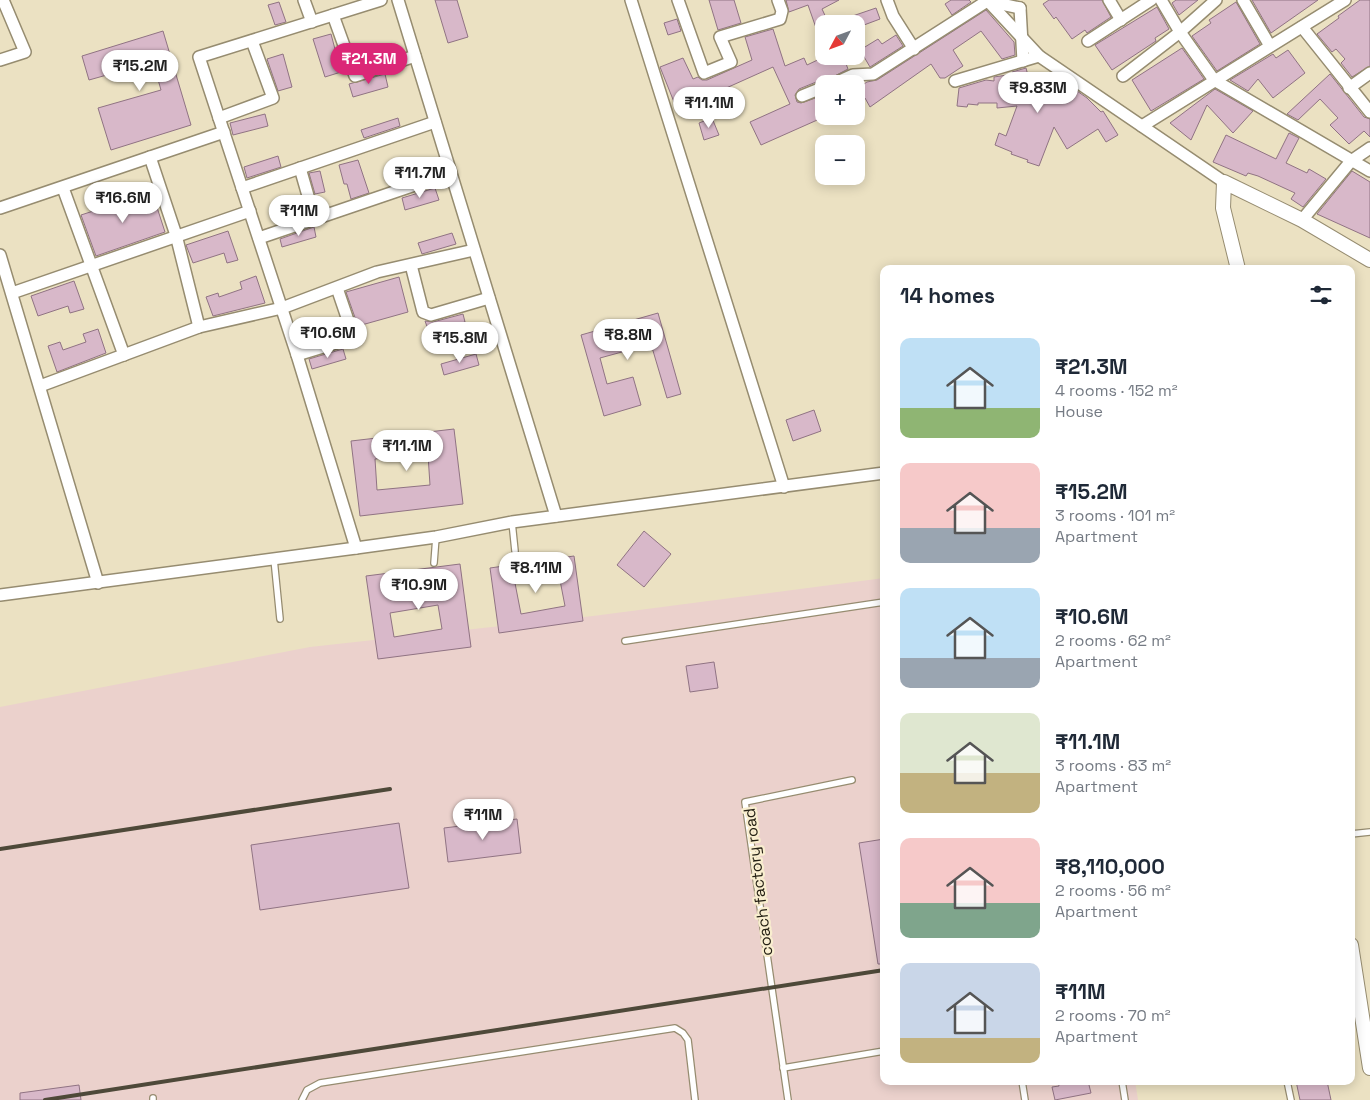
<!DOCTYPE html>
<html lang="en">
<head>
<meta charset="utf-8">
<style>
	:root { --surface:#fff; --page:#f6f6f7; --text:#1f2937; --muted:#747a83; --accent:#db2777 }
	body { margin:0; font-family:"Space Grotesk",sans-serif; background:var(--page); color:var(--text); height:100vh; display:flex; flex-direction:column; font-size:19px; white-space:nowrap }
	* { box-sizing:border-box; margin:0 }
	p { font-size:16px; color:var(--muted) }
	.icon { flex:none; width:28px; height:28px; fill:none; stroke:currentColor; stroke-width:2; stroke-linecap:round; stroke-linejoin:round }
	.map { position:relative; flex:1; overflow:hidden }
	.details { position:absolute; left:880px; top:265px; width:475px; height:820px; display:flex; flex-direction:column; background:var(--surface); border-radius:10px; box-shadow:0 2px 12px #0003 }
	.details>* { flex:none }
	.needle { width:32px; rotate:229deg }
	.fabs { position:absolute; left:815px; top:15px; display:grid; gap:10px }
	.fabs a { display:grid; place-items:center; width:50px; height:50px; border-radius:10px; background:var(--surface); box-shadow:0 2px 12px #0003; font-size:25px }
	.price { position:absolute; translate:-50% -42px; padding:0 11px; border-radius:18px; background:#fff; color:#222; font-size:16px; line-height:32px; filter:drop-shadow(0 1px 2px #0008) }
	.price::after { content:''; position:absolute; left:50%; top:30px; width:15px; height:11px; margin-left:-8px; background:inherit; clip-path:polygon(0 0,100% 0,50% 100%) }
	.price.selected { background:var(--accent); color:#fff }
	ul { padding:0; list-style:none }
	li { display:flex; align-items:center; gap:15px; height:125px; padding:0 20px }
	li span { display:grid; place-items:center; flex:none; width:140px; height:100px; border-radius:10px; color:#555 }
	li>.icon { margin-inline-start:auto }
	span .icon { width:60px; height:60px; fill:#fffc; stroke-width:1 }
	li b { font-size:21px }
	h2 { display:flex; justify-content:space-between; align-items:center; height:60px; padding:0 20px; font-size:21px }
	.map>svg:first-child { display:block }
</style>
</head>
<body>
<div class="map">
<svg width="1370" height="1100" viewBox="0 0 1370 1100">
	<rect width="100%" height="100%" fill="#ebe1c2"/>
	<polygon fill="#ebd1cc" points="884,578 884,1081 1135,1081 1138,1100 0,1100 0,707 310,647 593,616"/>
	<g fill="#d8b8c9" stroke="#907383" fill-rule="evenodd">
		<polygon points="435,0 457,0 468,37 448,43"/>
		<polygon points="709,0 734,0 741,23 718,30"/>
		<polygon points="786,0 839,0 822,9 829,24 824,24 824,45 822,45 808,5 789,12"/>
		<polygon points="951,0 969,0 971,2 952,15 945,4"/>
		<polygon points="1049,0 1102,0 1111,17 1087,33 1085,30 1072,39 1056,17 1054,19 1043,4"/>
		<polygon points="1176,0 1198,0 1179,15 1172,3"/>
		<polygon points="1252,0 1318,0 1271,33"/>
		<polygon points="1360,0 1370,0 1370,66 1352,77 1341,63 1345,59 1336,49 1332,52 1317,34 1339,18 1338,16"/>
		<polygon points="279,2 286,22 275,25 268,5"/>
		<polygon points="1236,2 1260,44 1217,71 1192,36 1211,23 1209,20"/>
		<polygon points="1157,7 1169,29 1155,38 1156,41 1112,70 1095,45"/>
		<polygon points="876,8 880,19 856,28 856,24 835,24 835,22"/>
		<polygon points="986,10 1014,42 1015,55 1002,59 981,31 953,50 963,66 945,78 940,78 931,64 870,107 865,98 856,102 856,89 867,82 877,80"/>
		<polygon points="677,19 681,31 668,35 664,23"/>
		<polygon points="773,29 785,66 804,58 807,65 826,56 843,56 848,69 827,80 821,80 799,89 795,95 797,102 801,103 824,95 824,117 761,145 750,122 790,104 773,67 695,102 678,112 660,67 683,58 693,79 698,77 702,80 707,80 752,60 745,37"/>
		<polygon points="163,31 191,125 111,150 98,108 161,90 153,62 89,80 82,56"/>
		<polygon points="331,34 341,72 325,77 313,39"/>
		<polygon points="896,35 903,46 870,67 860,50 878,39 882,44"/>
		<polygon points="1182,48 1204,79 1151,111 1132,80"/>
		<polygon points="1288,50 1305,73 1273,98 1258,79 1248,91 1230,80 1273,54 1276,58"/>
		<polygon points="283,54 292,87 278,91 267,59"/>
		<polygon points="1026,68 1034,98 1057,77 1074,94 1077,91 1087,98 1101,112 1103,111 1118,135 1106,142 1098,129 1067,149 1054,127 1039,166 1027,162 1028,160 1011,154 1012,152 995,145 999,133 1006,136 1017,106 997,108 997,103 978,103 978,105 968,104 967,107 957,106 959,88 986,80 994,81 994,77 1014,74 1012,72"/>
		<polygon points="385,74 388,87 353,97 349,84"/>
		<polygon points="1330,74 1364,117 1370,119 1370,137 1364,131 1349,144 1330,125 1338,118 1320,99 1298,120 1287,114"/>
		<polygon points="1215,89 1253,111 1233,133 1207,105 1191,140 1170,123"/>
		<polygon points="265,114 268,126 233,135 230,123"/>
		<polygon points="398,118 400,126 364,138 361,130"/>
		<polygon points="712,118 719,135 704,140 699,123"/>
		<polygon points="1289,133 1299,138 1286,163 1307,173 1309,169 1326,179 1303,207 1291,199 1295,193 1258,176 1248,173 1246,176 1213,162 1226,135 1276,159"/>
		<polygon points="278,156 281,167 247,178 244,167"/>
		<polygon points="358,160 369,193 351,199 347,184 344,184 339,165"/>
		<polygon points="320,171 325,192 315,194 309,173"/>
		<polygon points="1352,171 1370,182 1370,238 1317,214"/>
		<polygon points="435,188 439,200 405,210 402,198"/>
		<polygon points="152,192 165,232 96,256 81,215"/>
		<polygon points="314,227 316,237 282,247 280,239"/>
		<polygon points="228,231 238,260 227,263 224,253 193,263 186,245"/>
		<polygon points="452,233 456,244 422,254 418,243"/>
		<polygon points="256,276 265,303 213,316 206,297 218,293 219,297 242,289 240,282"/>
		<polygon points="399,277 408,312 358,326 346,292"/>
		<polygon points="74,281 84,309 70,313 68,306 38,316 31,296"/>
		<polygon points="658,313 681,394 667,398 651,344 600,358 607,384 633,377 641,405 604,416 581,335"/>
		<polygon points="463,314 465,322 429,332 425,321 433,322"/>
		<polygon points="98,329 106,353 57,372 48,346 60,342 63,350 86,342 83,334"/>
		<polygon points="343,349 346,359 312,369 309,359"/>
		<polygon points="476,354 479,365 444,375 441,364"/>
		<polygon points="814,410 821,431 793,441 786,420"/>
		<path d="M454,429L463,504L360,516L351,441ZM428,455L430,485L377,490L375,459Z"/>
		<polygon points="644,531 671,554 644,587 617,565"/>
		<path d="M574,556L583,621L499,633L490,568ZM558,570L565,606L521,614L514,578Z"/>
		<path d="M460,564L471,647L378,659L366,576ZM438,605L442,629L394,637L390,613Z"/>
		<polygon points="714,662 718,688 690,692 686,666"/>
		<polygon points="517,819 521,853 448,862 444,828"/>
		<polygon points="399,823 409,888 260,910 251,845"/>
		<polygon points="884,839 884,964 878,964 859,843"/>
		<polygon points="1058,1081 1088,1081 1091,1093 1055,1100 1052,1087 1059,1086"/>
		<polygon points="1296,1081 1327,1081 1331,1100 1300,1100"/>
		<polygon points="79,1085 81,1100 20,1100 20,1093"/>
	</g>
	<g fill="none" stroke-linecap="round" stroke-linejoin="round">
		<g stroke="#968c70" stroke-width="8">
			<g id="service">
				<polyline points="512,522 515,551"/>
				<polyline points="274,559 280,619"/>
				<polyline points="434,563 436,537"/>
				<polyline points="625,641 884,602"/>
				<polyline points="1351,834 1370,832"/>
				<polyline points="783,1068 884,1051"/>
				<polyline points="1022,1081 1025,1100"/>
				<polyline points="1122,1081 1125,1100"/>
				<polyline points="1287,1081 1291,1100"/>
				<polyline points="153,1098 153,1100"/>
				<polyline points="302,1100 307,1090 320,1083 675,1028 683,1033 688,1040 695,1100"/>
				<polyline points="788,1100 745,802 852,780"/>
			</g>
		</g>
		<g stroke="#968c70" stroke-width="14">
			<g id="minor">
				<polyline points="304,0 312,22"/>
				<polyline points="398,0 556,516"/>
				<polyline points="631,0 784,487"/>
				<polyline points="678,0 704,73 731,62 720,37 780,19 782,11 778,0"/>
				<polyline points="887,0 893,16 914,49"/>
				<polyline points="987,0 1039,56 1224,182"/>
				<polyline points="1109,0 1121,20"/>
				<polyline points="1161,0 1180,32 1214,80 1370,171"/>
				<polyline points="1243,0 1270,46"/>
				<polyline points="1020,8 1023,61"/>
				<polyline points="333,15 355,76 415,56"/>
				<polyline points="1302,27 1370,112"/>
				<polyline points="1088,41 1151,0"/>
				<polyline points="0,60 25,52 3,0"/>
				<polyline points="1123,76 1180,32 1216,0"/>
				<polyline points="955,81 1039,56"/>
				<polyline points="833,84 853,75 873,74 987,1 1020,8"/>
				<polyline points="1349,88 1370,73"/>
				<polyline points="802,96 824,87"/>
				<polyline points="219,118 273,98 252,41"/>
				<polyline points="1142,126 1345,0"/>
				<polyline points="150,157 176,235 199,327"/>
				<polyline points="300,168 315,220"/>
				<polyline points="63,188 124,355"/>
				<polyline points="242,188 435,122"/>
				<polyline points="0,208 224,132"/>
				<polyline points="1302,220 1351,161 1370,148"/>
				<polyline points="259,238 450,173"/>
				<polyline points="0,255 98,583"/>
				<polyline points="411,265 423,312 431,315 489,298"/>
				<polyline points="12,293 250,211"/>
				<polyline points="297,355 346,340 353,335 337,288"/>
				<polyline points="40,386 199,327 282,308 377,272 474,250"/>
				<polyline points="356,548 297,355 199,57 381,0"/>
				<polyline points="0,595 356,548 436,537 512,522 884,473"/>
			</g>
		</g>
		<g stroke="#968c70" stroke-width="16">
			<g id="tertiary">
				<polyline points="1238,269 1223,208 1224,182 1302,220 1370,260"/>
				<polyline points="1351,945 1370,1068"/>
			</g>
		</g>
		<use href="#service" stroke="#fff" stroke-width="5.5"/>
		<use href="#minor" stroke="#fff" stroke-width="11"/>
		<use href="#tertiary" stroke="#fff" stroke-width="14"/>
		<g stroke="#4e4939" stroke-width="4">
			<polyline points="0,849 390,789"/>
			<polyline points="45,1100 884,970"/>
		</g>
	</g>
	<g text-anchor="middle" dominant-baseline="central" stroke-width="4.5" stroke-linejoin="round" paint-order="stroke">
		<g font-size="16" fill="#242014" stroke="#f9eecf">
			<text transform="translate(758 882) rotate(-97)">coach factory road</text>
		</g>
	</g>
</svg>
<div class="fabs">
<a><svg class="needle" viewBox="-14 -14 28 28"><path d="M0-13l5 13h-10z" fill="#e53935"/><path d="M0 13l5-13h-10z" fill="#747a83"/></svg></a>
<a>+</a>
<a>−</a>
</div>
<b class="price selected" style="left:369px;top:85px">₹21.3M</b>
<b class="price" style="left:140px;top:92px">₹15.2M</b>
<b class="price" style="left:1038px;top:114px">₹9.83M</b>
<b class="price" style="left:709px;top:129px">₹11.1M</b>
<b class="price" style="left:420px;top:199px">₹11.7M</b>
<b class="price" style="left:123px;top:224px">₹16.6M</b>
<b class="price" style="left:299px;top:237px">₹11M</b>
<b class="price" style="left:328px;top:359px">₹10.6M</b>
<b class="price" style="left:628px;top:361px">₹8.8M</b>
<b class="price" style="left:460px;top:364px">₹15.8M</b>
<b class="price" style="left:407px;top:472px">₹11.1M</b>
<b class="price" style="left:536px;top:594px">₹8.11M</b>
<b class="price" style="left:419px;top:611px">₹10.9M</b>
<b class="price" style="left:483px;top:841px">₹11M</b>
<section class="details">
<h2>14 homes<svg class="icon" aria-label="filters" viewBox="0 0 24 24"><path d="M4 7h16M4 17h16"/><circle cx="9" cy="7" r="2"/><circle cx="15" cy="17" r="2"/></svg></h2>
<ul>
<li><span style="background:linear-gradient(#bfe0f5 70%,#8fb573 0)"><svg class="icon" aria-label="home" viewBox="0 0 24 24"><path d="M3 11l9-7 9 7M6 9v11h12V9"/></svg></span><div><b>₹21.3M</b><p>4 rooms · 152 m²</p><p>House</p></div></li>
<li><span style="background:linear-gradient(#f6c9c9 65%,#9aa5b1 0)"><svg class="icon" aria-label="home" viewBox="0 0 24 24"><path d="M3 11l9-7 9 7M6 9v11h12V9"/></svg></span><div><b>₹15.2M</b><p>3 rooms · 101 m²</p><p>Apartment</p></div></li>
<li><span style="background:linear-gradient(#bfe0f5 70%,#9aa5b1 0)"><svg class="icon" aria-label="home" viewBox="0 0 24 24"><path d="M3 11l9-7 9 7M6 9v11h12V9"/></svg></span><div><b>₹10.6M</b><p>2 rooms · 62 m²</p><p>Apartment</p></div></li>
<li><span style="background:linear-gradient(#dfe7d0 60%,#c2b280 0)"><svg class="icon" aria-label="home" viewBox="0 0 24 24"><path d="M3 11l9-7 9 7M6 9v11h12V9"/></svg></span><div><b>₹11.1M</b><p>3 rooms · 83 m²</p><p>Apartment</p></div></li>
<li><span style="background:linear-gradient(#f6c9c9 65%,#7fa58c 0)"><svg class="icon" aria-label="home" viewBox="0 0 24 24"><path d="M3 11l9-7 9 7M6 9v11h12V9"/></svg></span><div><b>₹8,110,000</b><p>2 rooms · 56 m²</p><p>Apartment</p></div></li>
<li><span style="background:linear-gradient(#c9d6e8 75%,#c2b280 0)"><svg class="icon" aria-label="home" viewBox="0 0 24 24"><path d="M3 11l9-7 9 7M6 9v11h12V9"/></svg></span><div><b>₹11M</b><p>2 rooms · 70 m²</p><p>Apartment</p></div></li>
</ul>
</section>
</div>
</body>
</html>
